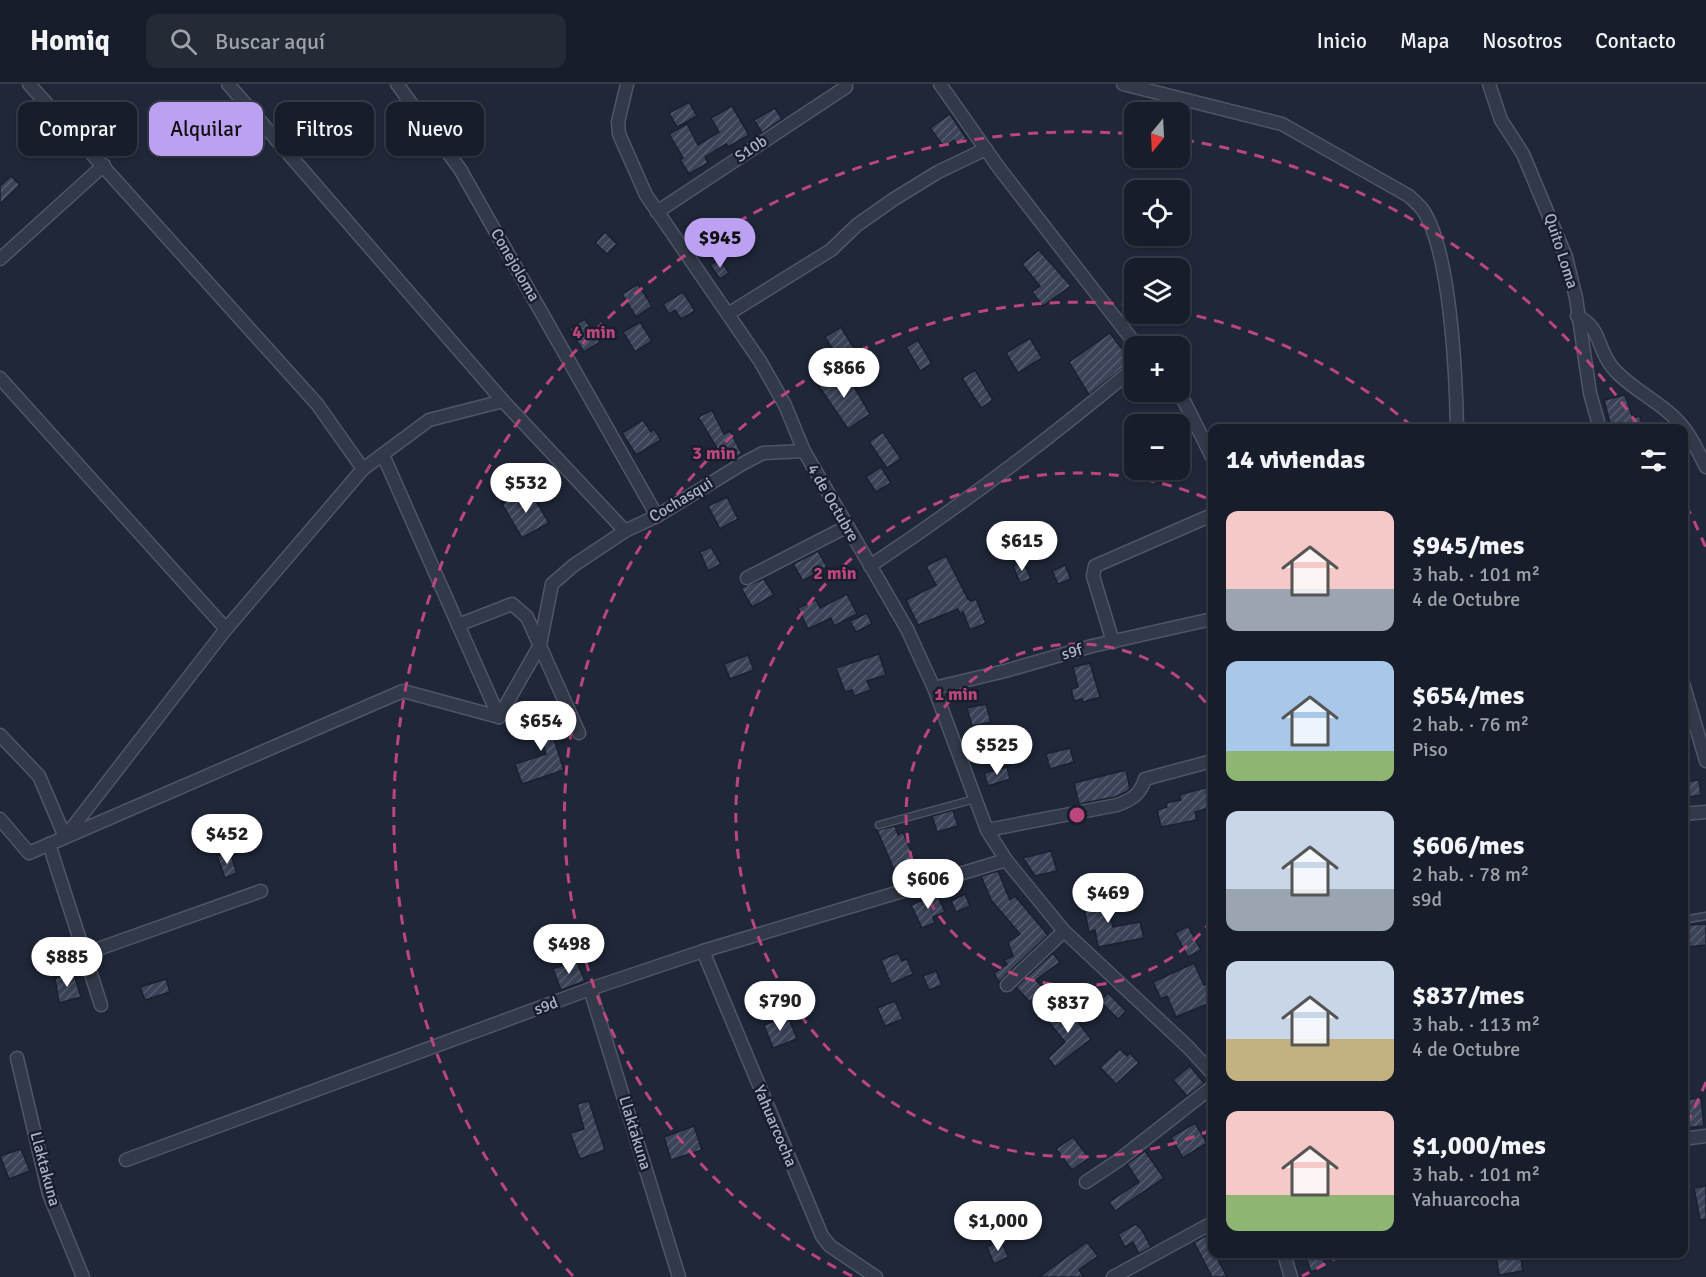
<!DOCTYPE html>
<html lang="es">
<head>
<meta charset="utf-8">
<style>
	:root { --surface:#171d2a; --page:#242a36; --text:#f1f3f6; --muted:#9ea2a8; --line:#363b47; --accent:#bca0f2 }
	body { margin:0; font-family:Signika,sans-serif; background:var(--page); color:var(--text); height:100vh; display:flex; flex-direction:column; font-size:22px; white-space:nowrap }
	* { box-sizing:border-box; margin:0 }
	p { font-size:20px; color:var(--muted) }
	.icon { flex:none; width:33px; height:33px; fill:none; stroke:currentColor; stroke-width:2; stroke-linecap:round; stroke-linejoin:round }
	.map { position:relative; flex:1; overflow:hidden }
	.details { position:absolute; left:1208px; top:340px; width:480px; height:834px; display:flex; flex-direction:column; background:var(--surface); border-radius:12px; box-shadow:0 2px 4px #0004,0 0 0 2px var(--line) }
	.details>* { flex:none }
	.guide { position:absolute; left:18px; top:18px; width:570px; height:54px; display:flex; gap:12px }
	.needle { width:39px; rotate:198deg }
	.fabs { position:absolute; left:1124px; top:18px; display:grid; gap:12px }
	.fabs a { display:grid; place-items:center; width:66px; height:66px; border-radius:12px; background:var(--surface); box-shadow:0 2px 4px #0004,0 0 0 2px var(--line); font-size:30px }
	.price { position:absolute; translate:-50% -51px; padding:0 14px; border-radius:21px; background:#fff; color:#222; font-size:20px; line-height:39px; filter:drop-shadow(0 2px 3px #0008) }
	.price::after { content:''; position:absolute; left:50%; top:36px; width:18px; height:14px; margin-left:-9px; background:inherit; clip-path:polygon(0 0,100% 0,50% 100%) }
	.price.active { background:var(--accent); color:#111 }
	ul { padding:0; list-style:none }
	li { display:flex; align-items:center; gap:18px; height:150px; padding:0 18px }
	li span { display:grid; place-items:center; flex:none; width:168px; height:120px; border-radius:12px; color:#555 }
	li>.icon { margin-inline-start:auto }
	span .icon { width:72px; height:72px; fill:#fffc; stroke-width:1 }
	li b { font-size:26px }
	h2 { display:flex; justify-content:space-between; align-items:center; height:72px; padding:0 18px; font-size:26px }
	.pill { padding:0 21px; border-radius:12px; background:var(--surface); box-shadow:0 2px 4px #0004,0 0 0 2px var(--line); font-size:21px; line-height:54px }
	.pill.active { background:var(--accent); color:#111 }
	header { display:flex; align-items:center; gap:36px; box-sizing:border-box; height:84px; padding:0 30px; background:var(--surface); border-bottom:2px solid var(--line) }
	header strong { font-size:28px }
	nav { display:flex; gap:33px; margin-inline-start:auto; font-size:21px }
	.search { width:420px; height:54px; background:var(--page); display:flex; align-items:center; gap:15px; box-sizing:border-box; padding:0 21px; border-radius:12px; color:var(--muted); font-size:22px }
	.map>svg:first-child { display:block }
</style>
</head>
<body>
<header>
<strong>Homiq</strong>
<div class="search"><svg class="icon" aria-label="search" viewBox="0 0 24 24"><circle cx="10" cy="10" r="6"/><path d="M15 15l6 6"/></svg>Buscar aquí</div>
<nav><a>Inicio</a><a>Mapa</a><a>Nosotros</a><a>Contacto</a></nav>
</header>
<div class="map">
<svg width="1706" height="1193" viewBox="0 0 1706 1193">
	<defs>
		<pattern id="building-hatch" width="6" height="6" patternUnits="userSpaceOnUse" patternTransform="scale(1.5)"><rect width="6" height="6" fill="#3a4358"/><path d="M-1 1l2-2M0 6l6-6M5 7l2-2" fill="none" stroke="#545c6e"/></pattern>
	</defs>
	<rect width="100%" height="100%" fill="#1f2738"/>
	<g fill="url(#building-hatch)" stroke="#1a202f" stroke-width="1.5">
		<polygon points="689,18 697,32 677,43 669,29"/>
		<polygon points="732,22 749,51 728,63 726,60 705,73 708,79 689,90 680,76 683,74 669,50 687,40 698,61 719,48 711,34"/>
		<polygon points="775,24 782,35 762,49 754,36"/>
		<polygon points="950,30 966,54 957,61 954,56 944,63 930,44"/>
		<polygon points="11,92 20,101 0,120 0,102"/>
		<polygon points="605,148 617,160 607,170 595,159"/>
		<polygon points="1039,166 1071,202 1043,222 1032,208 1040,202 1022,180"/>
		<polygon points="720,175 729,189 720,195 710,181"/>
		<polygon points="638,200 652,222 636,233 622,210"/>
		<polygon points="683,208 695,227 681,235 675,226 669,230 663,220"/>
		<polygon points="585,235 600,258 584,268 569,245"/>
		<polygon points="640,238 652,257 635,268 623,248"/>
		<polygon points="841,243 855,266 839,275 825,253"/>
		<polygon points="1110,249 1131,277 1089,311 1069,278"/>
		<polygon points="1030,254 1042,274 1018,289 1006,269"/>
		<polygon points="918,256 932,280 920,287 906,263"/>
		<polygon points="843,284 870,330 848,345 818,301"/>
		<polygon points="975,286 993,316 981,324 962,294"/>
		<polygon points="1625,311 1633,334 1640,332 1643,345 1608,345 1607,340 1610,339 1604,316"/>
		<polygon points="712,326 724,350 730,347 742,370 726,379 698,333"/>
		<polygon points="643,336 651,348 654,345 661,356 636,371 622,349"/>
		<polygon points="883,348 901,375 887,384 869,358"/>
		<polygon points="881,383 891,399 876,408 866,393"/>
		<polygon points="529,405 549,439 522,454 502,420"/>
		<polygon points="727,413 738,435 720,445 708,422"/>
		<polygon points="1032,449 1040,467 1022,474 1014,456"/>
		<polygon points="711,463 721,480 708,487 700,468"/>
		<polygon points="818,467 827,483 803,497 793,480"/>
		<polygon points="946,472 968,515 971,517 976,515 986,539 970,546 963,528 960,530 958,525 918,541 906,516 936,501 926,482"/>
		<polygon points="1023,477 1031,495 1020,499 1013,482"/>
		<polygon points="1065,481 1071,495 1058,500 1052,487"/>
		<polygon points="764,495 774,511 752,523 741,504"/>
		<polygon points="847,510 857,530 834,542 831,534 808,545 798,524 816,516 820,524"/>
		<polygon points="867,529 872,540 856,548 850,537"/>
		<polygon points="879,570 886,591 867,597 871,606 854,612 852,606 845,608 836,584"/>
		<polygon points="748,571 754,586 730,595 724,580"/>
		<polygon points="1090,579 1100,613 1083,618 1082,615 1074,617 1071,605 1078,603 1073,583"/>
		<polygon points="986,620 991,638 972,642 967,624"/>
		<polygon points="543,621 564,686 522,700 515,680 546,670 531,625"/>
		<polygon points="1070,664 1074,678 1050,685 1046,670"/>
		<polygon points="1007,683 1010,695 988,702 984,689"/>
		<polygon points="1126,686 1130,705 1126,708 1115,713 1079,720 1074,699"/>
		<polygon points="1699,696 1701,711 1683,714 1683,698"/>
		<polygon points="1212,702 1212,723 1195,728 1197,736 1161,743 1157,726 1167,723 1166,719 1181,716 1179,711"/>
		<polygon points="953,726 958,742 937,748 932,732"/>
		<polygon points="895,742 898,751 903,748 919,786 898,795 877,746"/>
		<polygon points="1051,767 1057,787 1035,792 1023,774"/>
		<polygon points="230,768 237,789 225,794 217,772"/>
		<polygon points="998,787 1010,816 1015,812 1048,851 999,898 994,889 1007,880 1004,876 1013,872 1008,858 1020,850 991,816 981,792"/>
		<polygon points="937,810 945,828 933,833 935,839 922,844 911,821"/>
		<polygon points="965,810 970,822 956,828 951,817"/>
		<polygon points="1104,811 1113,843 1140,838 1144,854 1098,863 1095,846 1089,848 1082,815"/>
		<polygon points="1706,840 1706,861 1688,863 1686,841"/>
		<polygon points="1188,842 1201,866 1188,873 1175,849"/>
		<polygon points="898,869 902,877 907,875 913,890 891,900 881,876"/>
		<polygon points="1053,869 1060,878 1036,896 1044,905 1030,918 1016,903"/>
		<polygon points="576,876 585,897 561,906 553,885"/>
		<polygon points="1194,879 1204,901 1207,900 1212,918 1176,933 1167,912 1161,915 1153,898"/>
		<polygon points="936,887 942,901 929,906 923,892"/>
		<polygon points="71,890 74,890 81,913 59,919 55,894"/>
		<polygon points="166,895 170,908 145,916 140,903"/>
		<polygon points="1108,909 1126,927 1118,935 1100,917"/>
		<polygon points="895,917 903,935 885,942 877,924"/>
		<polygon points="1069,919 1081,935 1078,938 1091,955 1055,983 1048,974 1065,958 1048,937"/>
		<polygon points="788,932 797,955 773,964 764,941"/>
		<polygon points="1120,965 1127,972 1130,969 1139,979 1116,1000 1100,983"/>
		<polygon points="1190,982 1204,999 1187,1012 1173,996"/>
		<polygon points="1701,1014 1704,1042 1683,1044 1683,1016"/>
		<polygon points="589,1017 605,1066 580,1075 570,1049 584,1045 577,1020"/>
		<polygon points="1195,1039 1207,1059 1183,1074 1171,1053"/>
		<polygon points="694,1042 702,1066 671,1076 664,1053"/>
		<polygon points="1073,1053 1089,1074 1072,1086 1056,1065"/>
		<polygon points="21,1065 30,1087 9,1095 0,1072"/>
		<polygon points="1145,1067 1164,1094 1115,1127 1109,1118 1139,1098 1127,1080"/>
		<polygon points="1706,1102 1706,1135 1700,1136 1694,1104"/>
		<polygon points="1136,1140 1142,1146 1151,1163 1139,1170 1133,1158 1125,1163 1118,1150"/>
		<polygon points="1206,1152 1212,1170 1215,1170 1227,1193 1212,1193 1198,1166 1194,1158"/>
		<polygon points="1001,1156 1008,1173 994,1180 987,1163"/>
		<polygon points="1087,1158 1098,1172 1079,1186 1084,1193 1039,1193"/>
		<polygon points="1305,1170 1321,1170 1326,1183 1311,1188"/>
		<polygon points="1496,1170 1520,1170 1523,1187 1499,1191"/>
	</g>
	<g fill="none" stroke-linecap="round" stroke-linejoin="round">
		<g stroke="#505666" stroke-width="9">
			<g id="service">
				<polyline points="879,741 975,715"/>
				<polyline points="1683,836 1706,832"/>
			</g>
		</g>
		<g stroke="#505666" stroke-width="15">
			<g id="minor">
				<polyline points="29,0 317,320 363,385 226,545"/>
				<polyline points="228,0 503,317 625,447"/>
				<polyline points="397,0 460,85 657,432"/>
				<polyline points="627,0 618,38 619,50 646,111 760,277 785,321 804,367 907,545 934,604 987,746 1006,776 1064,847 1188,963 1212,989"/>
				<polyline points="940,0 999,84 1137,262"/>
				<path d="M1123,0L1282,40L1409,112C1413,116 1418,120 1422,125C1451,165 1456,294 1457,345"/>
				<polyline points="1489,0 1501,36 1523,70 1566,173 1576,214 1590,309 1600,345"/>
				<polyline points="657,128 846,3"/>
				<polyline points="0,175 104,81"/>
				<polyline points="728,230 831,166 857,141 894,115 938,88 986,65"/>
				<path d="M1577,232C1602,244 1596,263 1612,283C1631,306 1664,319 1683,343C1693,355 1699,370 1706,383"/>
				<polyline points="0,294 226,545 65,753 39,692 0,651"/>
				<polyline points="1176,308 1184,317 1212,373"/>
				<polyline points="383,371 499,633"/>
				<polyline points="363,385 429,336 503,317"/>
				<path d="M870,482C962,421 1049,355 1134,284"/>
				<polyline points="747,494 846,443"/>
				<polyline points="458,541 512,520 527,533 579,649"/>
				<polyline points="1113,558 1093,492 1095,482 1212,431"/>
				<polyline points="1683,599 1706,677"/>
				<polyline points="934,604 1005,587 1092,562 1212,535"/>
				<polyline points="1683,730 1706,728"/>
				<polyline points="0,735 29,769 403,607 499,633 540,561 552,500 574,481 625,447 657,432 742,380 763,369 804,367"/>
				<path d="M987,746L1117,721C1131,716 1140,711 1145,695L1212,677"/>
				<polyline points="49,760 101,921"/>
				<polyline points="703,867 822,1152 830,1162 876,1193"/>
				<polyline points="84,870 261,807"/>
				<polyline points="1007,901 1064,847"/>
				<polyline points="590,905 679,1193"/>
				<polyline points="17,974 49,1110 83,1193"/>
				<polyline points="1683,1055 1706,1052"/>
				<polyline points="126,1076 590,905 703,867 1006,776"/>
				<polyline points="1086,1098 1119,1076 1212,1003"/>
				<polyline points="1284,1170 1291,1193"/>
				<polyline points="1113,1193 1212,1139"/>
			</g>
		</g>
		<use href="#service" stroke="#323948" stroke-width="6"/>
		<use href="#minor" stroke="#323948" stroke-width="12"/>
	</g>
	<g fill="none" stroke="#bb467b" stroke-width="3" stroke-dasharray="10 8">
		<path d="M1212 836A171 171 0 1 1 1212 626"/>
		<path d="M1211 1046A342 342 0 1 1 1211 416"/>
		<path d="M1341 1171A513 513 0 0 1 1302 1192M852 1192A513 513 0 0 1 1131 221M1179 228A513 513 0 0 1 1414 344"/>
		<path d="M1706 998A683 683 0 0 1 1686 1041M573 1192A683 683 0 0 1 1131 50M1184 56A683 683 0 0 1 1640 344M1686 421A683 683 0 0 1 1706 464"/>
	</g>
	<g text-anchor="middle" dominant-baseline="central" stroke-width="5" stroke-linejoin="round" paint-order="stroke">
		<g font-size="16" fill="#acb3c5" stroke="#181e2d">
			<text transform="translate(751 65) rotate(-34)">S10b</text>
			<text transform="translate(1561 167) rotate(72)">Quito Loma</text>
			<text transform="translate(515 181) rotate(60)">Conejoloma</text>
			<text transform="translate(681 416) rotate(-31)">Cochasqui</text>
			<text transform="translate(833 419) rotate(60)">4 de Octubre</text>
			<text transform="translate(1072 568) rotate(-16)">s9f</text>
			<text transform="translate(546 922) rotate(-20)">s9d</text>
			<text transform="translate(775 1042) rotate(67)">Yahuarcocha</text>
			<text transform="translate(635 1049) rotate(73)">Llaktakuna</text>
			<text transform="translate(45 1085) rotate(75)">Llaktakuna</text>
		</g>
	</g>
	<circle cx="1077" cy="731" r="9" fill="#bb467b" stroke="#181e2d" stroke-width="3"/>
	<g font-size="18" text-anchor="middle" font-weight="bold" fill="#bb467b" stroke="#181e2d" stroke-width="5" stroke-linejoin="round" paint-order="stroke">
		<text x="594" y="254">4 min</text>
		<text x="714" y="375">3 min</text>
		<text x="835" y="495">2 min</text>
		<text x="956" y="616">1 min</text>
	</g>
</svg>
<div class="fabs">
<a><svg class="needle" viewBox="-14 -14 28 28"><path d="M0-13l5 13h-10z" fill="#e53935"/><path d="M0 13l5-13h-10z" fill="#9ea2a8"/></svg></a>
<a><svg class="icon" aria-label="locate" viewBox="0 0 24 24"><circle cx="12" cy="12" r="6"/><path d="M12 2v4M12 18v4M2 12h4M18 12h4"/></svg></a>
<a><svg class="icon" aria-label="layers" viewBox="0 0 24 24"><path d="M12 4l9 5-9 5-9-5zM3 14l9 5 9-5"/></svg></a>
<a>+</a>
<a>−</a>
</div>
<b class="price active" style="left:720px;top:185px">$945</b>
<b class="price" style="left:844px;top:315px">$866</b>
<b class="price" style="left:526px;top:430px">$532</b>
<b class="price" style="left:1022px;top:488px">$615</b>
<b class="price" style="left:541px;top:668px">$654</b>
<b class="price" style="left:997px;top:692px">$525</b>
<b class="price" style="left:227px;top:781px">$452</b>
<b class="price" style="left:928px;top:826px">$606</b>
<b class="price" style="left:1108px;top:840px">$469</b>
<b class="price" style="left:569px;top:891px">$498</b>
<b class="price" style="left:67px;top:904px">$885</b>
<b class="price" style="left:780px;top:948px">$790</b>
<b class="price" style="left:1068px;top:950px">$837</b>
<b class="price" style="left:998px;top:1168px">$1,000</b>
<div class="guide">
<a class="pill">Comprar</a>
<a class="pill active">Alquilar</a>
<a class="pill">Filtros</a>
<a class="pill">Nuevo</a>
</div>
<section class="details">
<h2>14 viviendas<svg class="icon" aria-label="filters" viewBox="0 0 24 24"><path d="M4 7h16M4 17h16"/><circle cx="9" cy="7" r="2"/><circle cx="15" cy="17" r="2"/></svg></h2>
<ul>
<li><span style="background:linear-gradient(#f6c9c9 65%,#9aa5b1 0)"><svg class="icon" aria-label="home" viewBox="0 0 24 24"><path d="M3 11l9-7 9 7M6 9v11h12V9"/></svg></span><div><b>$945/mes</b><p>3 hab. · 101 m²</p><p>4 de Octubre</p></div></li>
<li><span style="background:linear-gradient(#a9c7e8 75%,#8fb573 0)"><svg class="icon" aria-label="home" viewBox="0 0 24 24"><path d="M3 11l9-7 9 7M6 9v11h12V9"/></svg></span><div><b>$654/mes</b><p>2 hab. · 76 m²</p><p>Piso</p></div></li>
<li><span style="background:linear-gradient(#c9d6e8 65%,#9aa5b1 0)"><svg class="icon" aria-label="home" viewBox="0 0 24 24"><path d="M3 11l9-7 9 7M6 9v11h12V9"/></svg></span><div><b>$606/mes</b><p>2 hab. · 78 m²</p><p>s9d</p></div></li>
<li><span style="background:linear-gradient(#c9d6e8 65%,#c2b280 0)"><svg class="icon" aria-label="home" viewBox="0 0 24 24"><path d="M3 11l9-7 9 7M6 9v11h12V9"/></svg></span><div><b>$837/mes</b><p>3 hab. · 113 m²</p><p>4 de Octubre</p></div></li>
<li><span style="background:linear-gradient(#f6c9c9 70%,#8fb573 0)"><svg class="icon" aria-label="home" viewBox="0 0 24 24"><path d="M3 11l9-7 9 7M6 9v11h12V9"/></svg></span><div><b>$1,000/mes</b><p>3 hab. · 101 m²</p><p>Yahuarcocha</p></div></li>
</ul>
</section>
</div>
</body>
</html>
